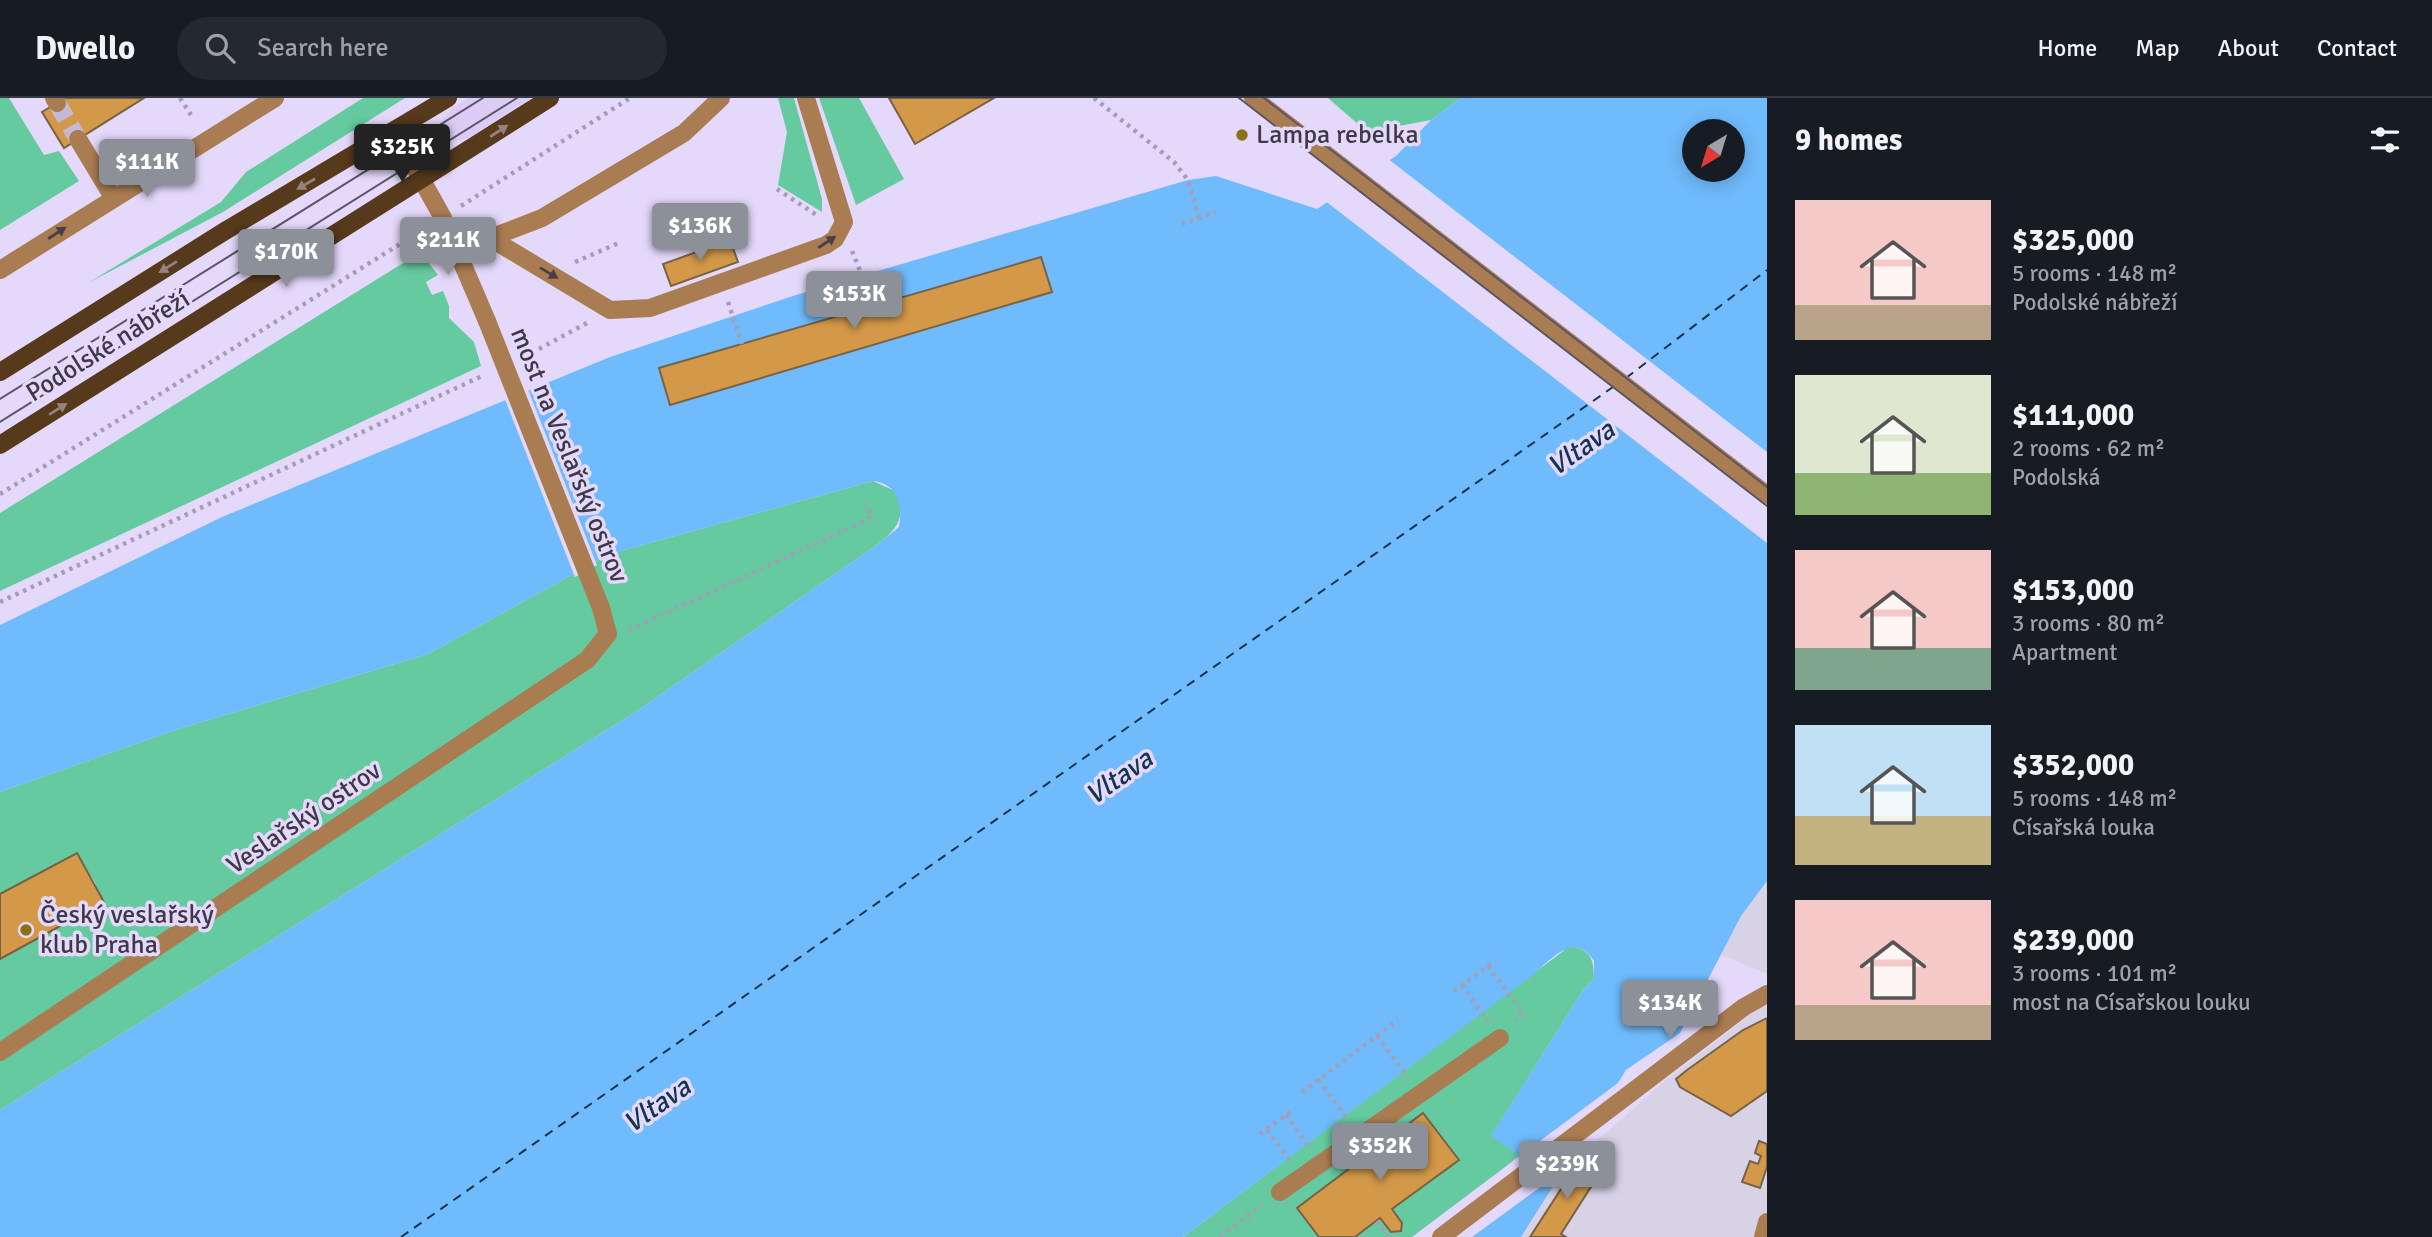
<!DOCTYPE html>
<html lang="en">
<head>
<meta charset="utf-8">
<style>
	:root { --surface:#171b24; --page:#242831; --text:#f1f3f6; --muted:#9ea1a6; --line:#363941; --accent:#8c9099 }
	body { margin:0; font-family:Signika,sans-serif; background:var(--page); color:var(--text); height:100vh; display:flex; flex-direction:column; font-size:26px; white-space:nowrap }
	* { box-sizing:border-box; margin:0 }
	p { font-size:23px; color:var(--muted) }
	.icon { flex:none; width:38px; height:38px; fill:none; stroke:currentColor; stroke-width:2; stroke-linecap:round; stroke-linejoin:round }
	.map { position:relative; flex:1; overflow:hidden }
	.drawer { display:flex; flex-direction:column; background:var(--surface); width:665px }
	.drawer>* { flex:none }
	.needle { width:46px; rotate:218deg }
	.fabs { position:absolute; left:1682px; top:21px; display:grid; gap:14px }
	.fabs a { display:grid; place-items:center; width:63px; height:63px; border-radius:50%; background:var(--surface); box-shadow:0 4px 18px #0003; font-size:35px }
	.price { position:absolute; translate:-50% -60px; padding:0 16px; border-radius:7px; background:var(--accent); color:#fff; font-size:23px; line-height:46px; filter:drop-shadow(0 2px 4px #0008) }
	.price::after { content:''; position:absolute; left:50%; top:42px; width:21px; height:16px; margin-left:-10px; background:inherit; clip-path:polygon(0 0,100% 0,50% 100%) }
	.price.active { background:#222; color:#fff }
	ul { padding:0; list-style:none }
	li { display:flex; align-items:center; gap:21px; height:175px; padding:0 28px }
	li span { display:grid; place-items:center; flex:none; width:196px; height:140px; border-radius:0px; color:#555 }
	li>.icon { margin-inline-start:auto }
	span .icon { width:84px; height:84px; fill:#fffc; stroke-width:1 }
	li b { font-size:30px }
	h2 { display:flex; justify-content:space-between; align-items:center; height:84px; padding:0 28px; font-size:30px }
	header { display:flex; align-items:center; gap:42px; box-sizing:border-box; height:98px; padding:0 35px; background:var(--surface); border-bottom:2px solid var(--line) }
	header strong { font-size:33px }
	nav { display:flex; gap:38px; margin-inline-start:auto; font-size:24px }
	.search { width:490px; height:63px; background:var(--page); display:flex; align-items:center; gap:18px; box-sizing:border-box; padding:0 24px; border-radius:38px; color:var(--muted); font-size:26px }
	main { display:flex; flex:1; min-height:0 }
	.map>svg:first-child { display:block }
</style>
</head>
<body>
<header>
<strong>Dwello</strong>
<div class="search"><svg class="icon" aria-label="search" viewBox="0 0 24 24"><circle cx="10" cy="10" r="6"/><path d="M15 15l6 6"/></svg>Search here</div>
<nav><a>Home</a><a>Map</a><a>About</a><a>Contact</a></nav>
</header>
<main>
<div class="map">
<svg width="1767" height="1139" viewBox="0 0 1767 1139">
	<rect width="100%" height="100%" fill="#e5d9fb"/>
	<g fill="#d8d2e7">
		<polygon points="1767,783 1767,876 1721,857 1741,818"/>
		<polygon points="1767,908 1767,1139 1521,1139 1561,1074 1666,982 1759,910"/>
	</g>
	<polygon fill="#dbccf5" points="468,0 531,0 467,41 455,43 446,38 442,23 451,11"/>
	<g fill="#65ca9f">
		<polygon points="0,0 9,0 44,57 59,53 79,83 0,132"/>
		<polygon points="363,0 405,0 223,114 88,185 221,104 246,74"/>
		<polygon points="778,0 794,0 822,101 822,114 778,87 787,34"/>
		<polygon points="819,0 859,0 904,81 856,107"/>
		<polygon points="1328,0 1461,0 1431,22 1367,34"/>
		<polygon points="417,160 427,163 438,177 426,184 432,197 443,193 449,208 449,220 474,244 481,268 0,493 0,415 408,162"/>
		<path d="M873,383L895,393C908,418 897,431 878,446L637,613L0,1012V861L96,786L76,755L0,796V694L175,632L428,556L610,456Z"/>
		<path d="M1570,848C1591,851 1594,862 1594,881L1583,892L1492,1037L1518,1056L1513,1063L1412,1139H1183Z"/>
	</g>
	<path fill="#70bbfc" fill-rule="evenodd" d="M1461,0H1767V783L1741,818L1680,935L1626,972L1521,1139H1465L1518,1056L1491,1038L1583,892L1594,881V863C1575,833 1552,860 1534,876L1183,1139H0V1012L637,613L878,446L899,429C903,407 898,386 873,383L610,456L428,556L175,632L0,694V527L222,419L610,259L796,197L1188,82L1216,78L1317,111L1396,58L1431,22ZM1694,33H1732V72H1694Z"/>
	<g fill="#e5d9fb">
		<polygon points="1387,60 1767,354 1767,445 1324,102"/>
		<polygon points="527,289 597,467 575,479 504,299"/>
		<polygon points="1618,985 1561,1074 1472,1139 1465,1139 1513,1063"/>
	</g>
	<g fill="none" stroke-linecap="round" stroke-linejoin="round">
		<g stroke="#15344e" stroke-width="2" stroke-dasharray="9 7" stroke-linecap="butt">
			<polyline points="1626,280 1767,172"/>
			<polyline points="401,1139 1613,289"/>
		</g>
	</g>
	<g fill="#d49948" stroke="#776247" stroke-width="2">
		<polygon points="65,0 144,0 64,50 42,14"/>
		<polygon points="889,0 994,0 915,46"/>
		<polygon points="730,142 738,164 671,188 663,166"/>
		<polygon points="1041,159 1052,194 670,307 659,270"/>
		<polygon points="77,755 104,804 0,861 0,796"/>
		<polygon points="1767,920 1767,993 1731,1018 1680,989 1676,981 1687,972 1743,932"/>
		<polygon points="1423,1015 1459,1062 1392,1111 1402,1125 1401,1133 1391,1134 1380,1120 1355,1139 1319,1139 1297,1110"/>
		<polygon points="1759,1043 1767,1046 1767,1069 1760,1090 1742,1084 1750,1063 1758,1066 1761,1058 1755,1055"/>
		<polygon points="1581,1060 1601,1073 1561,1136 1566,1139 1530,1139"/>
	</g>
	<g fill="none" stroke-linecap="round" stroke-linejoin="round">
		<polyline stroke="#c4b9d7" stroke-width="18" stroke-dasharray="18 9" stroke-linecap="butt" points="57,5 78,41"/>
		<g stroke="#a69db7" stroke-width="4.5" stroke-dasharray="3.5 5" stroke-linecap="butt">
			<polyline points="180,0 191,17"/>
			<polyline points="1094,0 1174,64 1188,82 1199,120"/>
			<polyline points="777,91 818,118"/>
			<polyline points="461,108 630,0"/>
			<polyline points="1182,126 1216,114"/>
			<polyline points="852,153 874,207"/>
			<polyline points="575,164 621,144"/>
			<polyline points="728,204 742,246"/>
			<polyline points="524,259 587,225"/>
			<polyline points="0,396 424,131"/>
			<polyline points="0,504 484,277"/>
			<polyline points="629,532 871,420 867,405"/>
			<polyline points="1488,868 1523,915 1515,923"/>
			<polyline points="1462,887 1488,924"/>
			<polyline points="1454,893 1496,862"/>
			<polyline points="1377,938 1408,980"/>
			<polyline points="1318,982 1347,1020"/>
			<polyline points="1302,994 1398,922"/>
			<polyline points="1286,1017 1308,1048"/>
			<polyline points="1267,1032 1289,1062"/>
			<polyline points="1260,1036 1293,1012"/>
			<polyline points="1377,1123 1388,1139"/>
			<polyline points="1220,1139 1262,1107"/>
		</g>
		<g stroke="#aa7c52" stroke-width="18">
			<polyline points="54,0 57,5"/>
			<polyline points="1253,0 1767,397"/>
			<polyline points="395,34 443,120 487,223"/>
			<polyline points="78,41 113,99"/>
			<polyline points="490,140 610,212 650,210 826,147 835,141 844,124 806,0"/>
			<polyline points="455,146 490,140 542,120 684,35 721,0"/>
			<polyline points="0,172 275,0"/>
			<polyline points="0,954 587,562 608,536 601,510"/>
			<polyline points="1280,1094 1500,940"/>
			<polyline points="1441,1139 1744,909 1767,896"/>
			<polyline points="1763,1139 1767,1124"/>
		</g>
		<g stroke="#57391b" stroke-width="18">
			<polyline points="0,274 225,133 448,0"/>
			<polyline points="0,347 550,0"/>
		</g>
		<g stroke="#5b5565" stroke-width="2">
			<polyline points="1239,0 1767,408"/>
			<polyline points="1264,0 1767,389"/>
			<polyline points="0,301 483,0"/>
			<polyline points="0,324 517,0"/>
		</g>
		<polyline stroke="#aa7c52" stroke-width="18" points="487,223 601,510"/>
	</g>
	<defs><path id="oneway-solid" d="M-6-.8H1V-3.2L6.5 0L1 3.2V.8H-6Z" transform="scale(1.75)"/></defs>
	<g fill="#978180">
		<use href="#oneway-solid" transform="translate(499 33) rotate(-33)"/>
		<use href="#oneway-solid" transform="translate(306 86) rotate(150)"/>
		<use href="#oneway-solid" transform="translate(168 169) rotate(148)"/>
		<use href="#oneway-solid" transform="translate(58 311) rotate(-32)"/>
	</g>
	<g fill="#494047">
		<use href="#oneway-solid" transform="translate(57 135) rotate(-33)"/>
		<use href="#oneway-solid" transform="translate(827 144) rotate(-34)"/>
		<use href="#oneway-solid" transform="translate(549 175) rotate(31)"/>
	</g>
	<g fill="#8e7014" stroke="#e5d9fb" stroke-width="2.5">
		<circle cx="1242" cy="37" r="7"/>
		<circle cx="26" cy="832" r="7"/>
	</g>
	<g text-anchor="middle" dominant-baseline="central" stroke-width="7" stroke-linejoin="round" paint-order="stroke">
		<g font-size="26" fill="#3e3946" stroke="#e5d9fb" text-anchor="start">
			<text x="1256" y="37">Lampa rebelka</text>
			<text x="40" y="817">Český veslařský<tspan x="40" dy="30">klub Praha</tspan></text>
		</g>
		<g font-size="26" fill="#3e3946" stroke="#e5d9fb">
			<text transform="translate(108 248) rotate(-32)">Podolské nábřeží</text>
			<text transform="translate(569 357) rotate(68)">most na Veslařský ostrov</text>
			<text transform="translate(304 720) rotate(-34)">Veslařský ostrov</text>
		</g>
		<g font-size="28" font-style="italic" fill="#15344e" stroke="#e5d9fb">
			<text transform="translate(1581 350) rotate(-35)">Vltava</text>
			<text transform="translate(1119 679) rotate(-35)">Vltava</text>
			<text transform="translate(657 1007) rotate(-35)">Vltava</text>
		</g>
	</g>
</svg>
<div class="fabs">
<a><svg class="needle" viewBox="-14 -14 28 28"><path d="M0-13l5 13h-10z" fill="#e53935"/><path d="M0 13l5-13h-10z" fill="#9ea1a6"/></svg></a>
</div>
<b class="price active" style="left:402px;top:86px">$325K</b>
<b class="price" style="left:147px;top:101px">$111K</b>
<b class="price" style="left:700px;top:165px">$136K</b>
<b class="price" style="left:448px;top:179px">$211K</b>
<b class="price" style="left:286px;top:191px">$170K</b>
<b class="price" style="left:854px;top:233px">$153K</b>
<b class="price" style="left:1670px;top:942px">$134K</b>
<b class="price" style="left:1380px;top:1085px">$352K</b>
<b class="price" style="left:1567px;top:1103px">$239K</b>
</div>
<section class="drawer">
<h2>9 homes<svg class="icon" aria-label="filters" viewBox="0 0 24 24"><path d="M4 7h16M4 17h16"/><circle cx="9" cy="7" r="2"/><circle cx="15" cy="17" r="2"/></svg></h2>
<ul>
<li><span style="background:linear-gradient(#f6c9c9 75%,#b9a48a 0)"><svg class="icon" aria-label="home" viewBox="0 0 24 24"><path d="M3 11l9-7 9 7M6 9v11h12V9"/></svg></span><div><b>$325,000</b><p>5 rooms · 148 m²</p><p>Podolské nábřeží</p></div></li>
<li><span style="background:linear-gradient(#dfe7d0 70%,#8fb573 0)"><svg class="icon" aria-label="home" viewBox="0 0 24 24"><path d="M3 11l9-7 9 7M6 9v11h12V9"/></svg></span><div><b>$111,000</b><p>2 rooms · 62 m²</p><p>Podolská</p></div></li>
<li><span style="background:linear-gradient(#f6c9c9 70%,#7fa58c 0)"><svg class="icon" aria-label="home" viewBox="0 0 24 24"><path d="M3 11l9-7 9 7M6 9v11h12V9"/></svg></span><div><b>$153,000</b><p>3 rooms · 80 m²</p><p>Apartment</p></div></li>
<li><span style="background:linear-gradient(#bfe0f5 65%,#c2b280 0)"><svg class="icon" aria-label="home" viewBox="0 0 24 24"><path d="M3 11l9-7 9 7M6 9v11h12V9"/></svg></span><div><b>$352,000</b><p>5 rooms · 148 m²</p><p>Císařská louka</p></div></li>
<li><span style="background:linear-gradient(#f6c9c9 75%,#b9a48a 0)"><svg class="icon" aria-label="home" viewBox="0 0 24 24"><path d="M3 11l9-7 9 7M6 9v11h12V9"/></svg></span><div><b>$239,000</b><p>3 rooms · 101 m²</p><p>most na Císařskou louku</p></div></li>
</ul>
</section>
</main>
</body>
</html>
